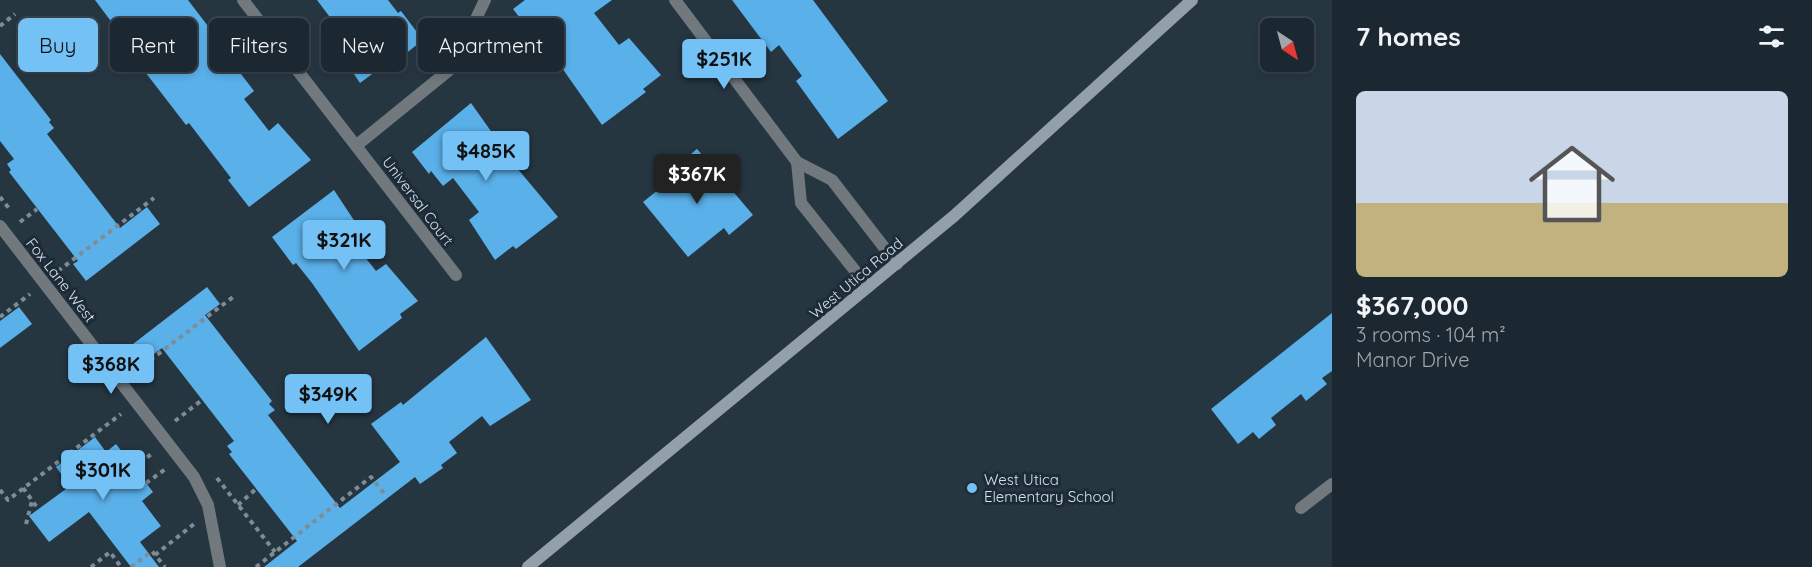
<!DOCTYPE html>
<html lang="en">
<head>
<meta charset="utf-8">
<style>
	:root { --surface:#1c2831; --page:#253039; --text:#f1f3f6; --muted:#a0a6ab; --line:#3a444d; --accent:#73c1f5 }
	body { margin:0; font-family:Quicksand,sans-serif; background:var(--page); color:var(--text); height:100vh; display:flex; flex-direction:column; font-size:22px; white-space:nowrap }
	* { box-sizing:border-box; margin:0 }
	p { font-size:20px; color:var(--muted) }
	.icon { flex:none; width:33px; height:33px; fill:none; stroke:currentColor; stroke-width:2; stroke-linecap:round; stroke-linejoin:round }
	.map { position:relative; flex:1; overflow:hidden }
	.details { display:flex; flex-direction:column; background:var(--surface); width:480px }
	.details>* { flex:none }
	.hud { position:absolute; left:18px; top:18px; width:570px; height:54px; display:flex; gap:12px }
	.needle { width:39px; rotate:144deg }
	.fabs { position:absolute; left:1260px; top:18px; display:grid; gap:12px }
	.fabs a { display:grid; place-items:center; width:54px; height:54px; border-radius:9px; background:var(--surface); box-shadow:0 3px 9px #0003,0 0 0 2px var(--line); font-size:30px }
	.price { position:absolute; translate:-50% -51px; padding:0 14px; border-radius:6px; background:var(--accent); color:#111; font-size:20px; line-height:39px; filter:drop-shadow(0 2px 3px #0008) }
	.price::after { content:''; position:absolute; left:50%; top:36px; width:18px; height:14px; margin-left:-9px; background:inherit; clip-path:polygon(0 0,100% 0,50% 100%) }
	.price.current { background:#222; color:#fff }
	ul { padding:0; list-style:none }
	li { display:grid; align-content:center; gap:12px; height:318px; padding:0 24px }
	li span { display:grid; place-items:center; height:186px; border-radius:9px; color:#555 }
	li>.icon { margin-inline-start:auto }
	span .icon { width:108px; height:108px; fill:#fffc; stroke-width:1 }
	li b { font-size:26px }
	h2 { display:flex; justify-content:space-between; align-items:center; height:72px; padding:0 24px; font-size:26px }
	.pill { padding:0 21px; border-radius:9px; background:var(--surface); box-shadow:0 3px 9px #0003,0 0 0 2px var(--line); font-size:21px; line-height:54px }
	.pill.current { background:var(--accent); color:#111 }
	main { display:flex; flex:1; min-height:0 }
	.map>svg:first-child { display:block }
</style>
</head>
<body>
<main>
<div class="map">
<svg width="1332" height="567" viewBox="0 0 1332 567">
	<rect width="100%" height="100%" fill="#263641"/>
	<g fill="#5ab0e9">
		<polygon points="95,0 188,0 243,72 241,74 254,91 244,99 269,131 278,123 311,160 249,207 228,180 231,178 189,123 186,125 122,42 125,40"/>
		<polygon points="317,0 388,0 398,13 401,11 423,40 381,73 379,69 360,83 334,44 344,36"/>
		<polygon points="525,0 612,0 594,13 619,45 629,38 661,75 643,89 646,92 602,125 555,58 539,37 536,39 513,9"/>
		<polygon points="732,0 813,0 888,101 838,139 796,81 802,76 779,45 771,52"/>
		<polygon points="0,54 51,120 49,122 54,128 47,134 120,228 147,207 160,224 86,281 73,264 78,261 9,172 11,170 7,164 14,159 0,141"/>
		<polygon points="471,103 517,168 558,217 516,249 513,246 495,260 469,220 479,212 453,178 443,186 431,171 429,174 412,152"/>
		<polygon points="697,149 753,215 729,235 724,228 688,257 643,202 678,174 674,168"/>
		<polygon points="334,190 361,231 351,239 376,271 386,264 418,301 400,314 402,318 359,351 312,283 296,263 293,265 272,237"/>
		<polygon points="207,287 220,304 205,315 272,401 269,404 275,410 268,415 340,508 400,462 371,424 401,402 403,405 486,337 531,400 490,426 482,416 449,442 457,453 441,465 443,468 420,484 415,477 298,567 264,567 297,541 229,454 232,452 227,446 234,441 162,348 146,360 133,344"/>
		<polygon points="19,307 32,324 0,348 0,321"/>
		<polygon points="1332,313 1332,371 1322,378 1327,384 1306,401 1301,394 1271,418 1276,425 1259,439 1253,432 1238,444 1211,409"/>
		<polygon points="95,437 106,452 116,444 153,492 142,501 161,526 140,542 159,567 131,567 89,512 49,542 29,516 70,486 56,467"/>
	</g>
	<g fill="none" stroke-linecap="round" stroke-linejoin="round">
		<g stroke="#7f8c95" stroke-width="4" stroke-dasharray="4.5 4.5" stroke-linecap="butt">
			<polyline points="0,26 15,14"/>
			<polyline points="0,197 11,211"/>
			<polyline points="20,222 37,209"/>
			<polyline points="58,271 154,198"/>
			<polyline points="0,317 30,294"/>
			<polyline points="136,371 233,297"/>
			<polyline points="175,421 202,400"/>
			<polyline points="140,463 154,452"/>
			<polyline points="217,478 275,552"/>
			<polyline points="146,483 167,468"/>
			<polyline points="23,488 39,510"/>
			<polyline points="0,490 8,500 121,414"/>
			<polyline points="238,505 256,489"/>
			<polyline points="26,524 32,501"/>
			<polyline points="155,555 194,524"/>
			<polyline points="91,567 110,552 121,567"/>
			<polyline points="131,567 152,551 165,567"/>
			<polyline points="256,567 371,477 386,496"/>
		</g>
		<polyline stroke="#71797f" stroke-width="12" points="1301,508 1332,484"/>
		<g stroke="#71797f" stroke-width="12">
			<polyline points="243,0 456,275"/>
			<polyline points="675,0 797,162"/>
			<polyline points="357,145 453,67 485,0"/>
			<polyline points="0,226 194,477 208,505 220,567"/>
			<polyline points="868,287 801,203 797,162 832,180 897,264"/>
		</g>
		<polyline stroke="#93a0a9" stroke-width="12" points="528,567 954,216 1192,0"/>
	</g>
	<circle fill="#73c1f5" stroke="#1c2b37" stroke-width="2" cx="972" cy="488" r="6"/>
	<g text-anchor="middle" dominant-baseline="central" stroke-width="6" stroke-linejoin="round" paint-order="stroke">
		<g font-size="15" fill="#d7e1e9" stroke="#1c2b37">
			<text transform="translate(418 201) rotate(53)">Universal Court</text>
			<text transform="translate(856 278) rotate(-40)">West Utica Road</text>
			<text transform="translate(61 280) rotate(52)">Fox Lane West</text>
		</g>
		<g font-size="15" fill="#d7e1e9" stroke="#1c2b37" text-anchor="start">
			<text x="984" y="479">West Utica<tspan x="984" dy="17">Elementary School</tspan></text>
		</g>
	</g>
</svg>
<div class="fabs">
<a><svg class="needle" viewBox="-14 -14 28 28"><path d="M0-13l5 13h-10z" fill="#e53935"/><path d="M0 13l5-13h-10z" fill="#a0a6ab"/></svg></a>
</div>
<b class="price" style="left:724px;top:90px">$251K</b>
<b class="price" style="left:486px;top:182px">$485K</b>
<b class="price current" style="left:697px;top:205px">$367K</b>
<b class="price" style="left:344px;top:271px">$321K</b>
<b class="price" style="left:111px;top:395px">$368K</b>
<b class="price" style="left:328px;top:425px">$349K</b>
<b class="price" style="left:103px;top:501px">$301K</b>
<div class="hud">
<a class="pill current">Buy</a>
<a class="pill">Rent</a>
<a class="pill">Filters</a>
<a class="pill">New</a>
<a class="pill">Apartment</a>
</div>
</div>
<section class="details">
<h2>7 homes<svg class="icon" aria-label="filters" viewBox="0 0 24 24"><path d="M4 7h16M4 17h16"/><circle cx="9" cy="7" r="2"/><circle cx="15" cy="17" r="2"/></svg></h2>
<ul>
<li><span style="background:linear-gradient(#c9d6e8 60%,#c2b280 0)"><svg class="icon" aria-label="home" viewBox="0 0 24 24"><path d="M3 11l9-7 9 7M6 9v11h12V9"/></svg></span><div><b>$367,000</b><p>3 rooms · 104 m²</p><p>Manor Drive</p></div></li>
</ul>
</section>
</main>
</body>
</html>
